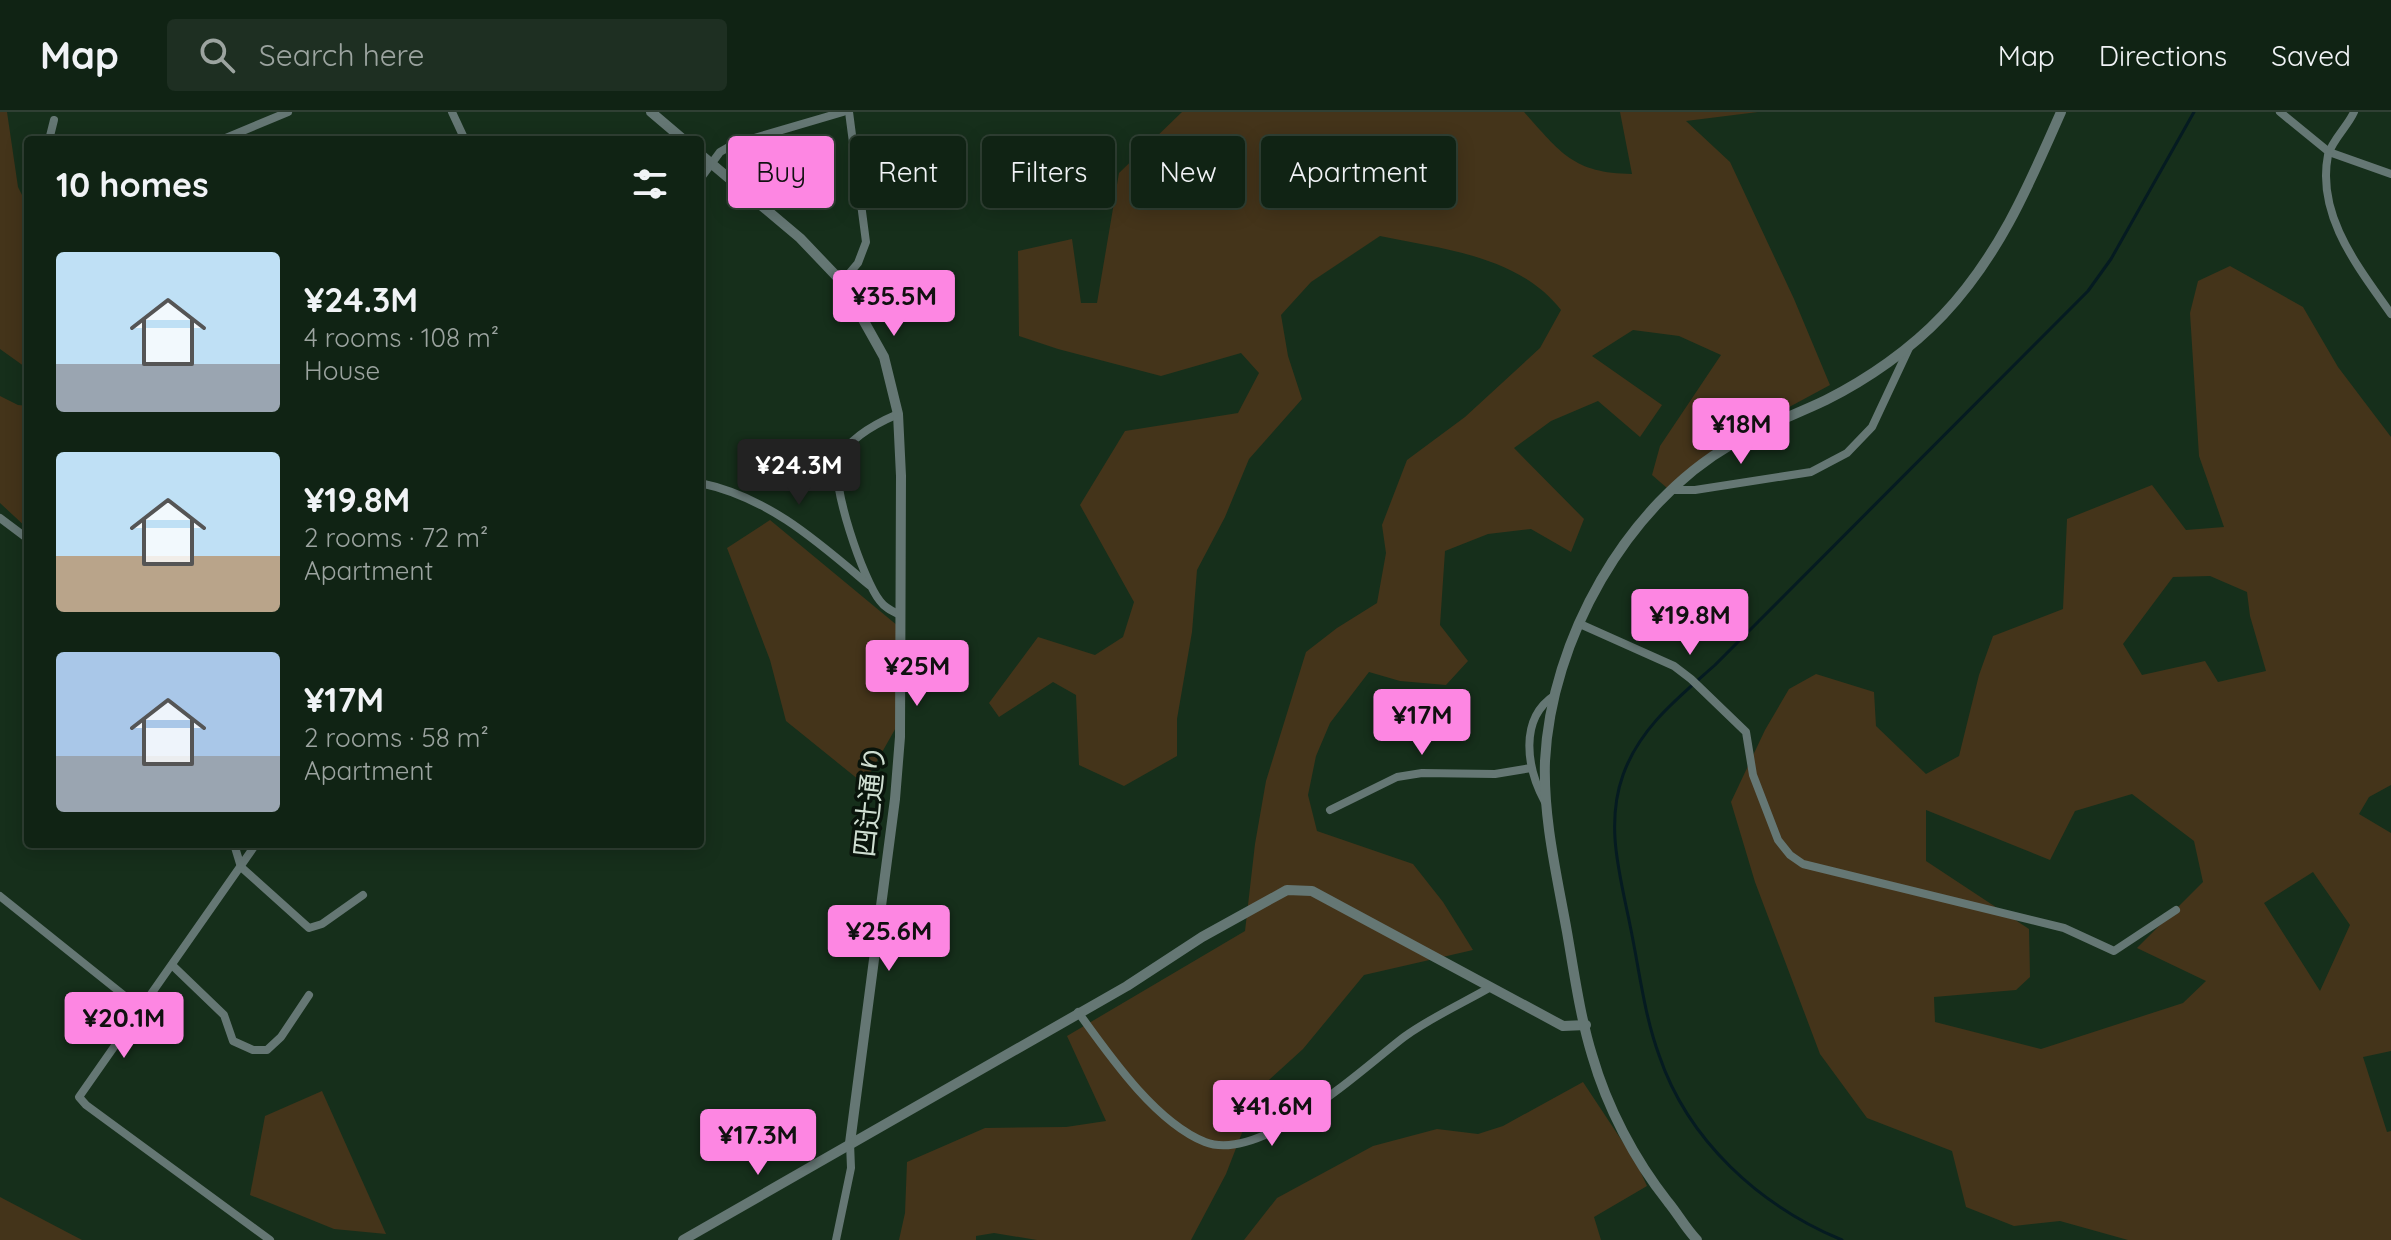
<!DOCTYPE html>
<html lang="en">
<head>
<meta charset="utf-8">
<style>
	:root { --surface:#102314; --page:#1e2f22; --text:#f1f3f6; --muted:#9ca4a0; --line:#304034; --accent:#fd86e2 }
	body { margin:0; font-family:Quicksand,"Noto Sans JP",sans-serif; background:var(--page); color:var(--text); height:100vh; display:flex; flex-direction:column; font-size:30px; white-space:nowrap }
	* { box-sizing:border-box; margin:0 }
	p { font-size:26px; color:var(--muted) }
	.icon { flex:none; width:44px; height:44px; fill:none; stroke:currentColor; stroke-width:2; stroke-linecap:round; stroke-linejoin:round }
	.map { position:relative; flex:1; overflow:hidden }
	.side { position:absolute; left:24px; top:24px; width:680px; height:712px; display:flex; flex-direction:column; background:var(--surface); border-radius:8px; box-shadow:0 4px 20px #0003,0 0 0 2px var(--line) }
	.side>* { flex:none }
	.guide { position:absolute; left:728px; top:24px; width:760px; height:72px; display:flex; gap:16px }
	.price { position:absolute; translate:-50% -68px; padding:0 18px; border-radius:8px; background:var(--accent); color:#111; font-size:26px; line-height:52px; filter:drop-shadow(0 2px 4px #0008) }
	.price::after { content:''; position:absolute; left:50%; top:48px; width:24px; height:18px; margin-left:-12px; background:inherit; clip-path:polygon(0 0,100% 0,50% 100%) }
	.price.current { background:#222; color:#fff }
	ul { padding:0; list-style:none }
	li { display:flex; align-items:center; gap:24px; height:200px; padding:0 32px }
	li span { display:grid; place-items:center; flex:none; width:224px; height:160px; border-radius:8px; color:#555 }
	li>.icon { margin-inline-start:auto }
	span .icon { width:96px; height:96px; fill:#fffc; stroke-width:1 }
	li b { font-size:34px }
	h2 { display:flex; justify-content:space-between; align-items:center; height:96px; padding:0 32px; font-size:34px }
	.tag { padding:0 28px; border-radius:8px; background:var(--surface); box-shadow:0 4px 20px #0003,0 0 0 2px var(--line); font-size:28px; line-height:72px }
	.tag.current { background:var(--accent); color:#111 }
	header { display:flex; align-items:center; gap:48px; box-sizing:border-box; height:112px; padding:0 40px; background:var(--surface); border-bottom:2px solid var(--line) }
	header strong { font-size:38px }
	nav { display:flex; gap:44px; margin-inline-start:auto; font-size:28px }
	.search { width:560px; height:72px; background:var(--page); display:flex; align-items:center; gap:20px; box-sizing:border-box; padding:0 28px; border-radius:8px; color:var(--muted); font-size:30px }
	.map>svg:first-child { display:block }
</style>
</head>
<body>
<header>
<strong>Map</strong>
<div class="search"><svg class="icon" aria-label="search" viewBox="0 0 24 24"><circle cx="10" cy="10" r="6"/><path d="M15 15l6 6"/></svg>Search here</div>
<nav><a>Map</a><a>Directions</a><a>Saved</a></nav>
</header>
<div class="map">
<svg width="2391" height="1128" viewBox="0 0 2391 1128">
	<rect width="100%" height="100%" fill="#162f1b"/>
	<g fill="#44341a" fill-rule="evenodd">
		<polygon points="0,0 7,0 18,75 28,95 28,257 0,237"/>
		<path d="M1182,0H1524C1561,41 1573,61 1632,62L1620,0H1758L1686,9L1730,50L1794,187L1830,273L1780,300L1744,312L1667,376L1652,363L1660,334L1721,243L1679,224L1633,218L1592,244L1662,293L1640,325L1598,289L1551,309L1514,336L1584,407L1571,440L1531,417L1488,422L1445,439L1440,513L1468,549L1446,573L1400,569L1369,560L1330,611L1316,644L1308,683L1317,719L1413,752L1443,790L1473,838L1364,863L1303,937L1259,977L1226,1062L1191,1128H1037L994,1121L976,1124V1128H899L905,1101L907,1050L985,1016L1066,1015L1106,1009L1067,924L1245,819L1255,732L1266,669L1306,540L1337,516L1377,491L1386,441L1382,413L1407,348L1465,305L1540,236L1561,198C1519,144 1443,137 1380,124L1311,170L1281,203L1288,244L1302,287L1249,347L1225,405L1197,458L1192,520L1177,607V644L1124,674L1079,653L1076,583L1053,570L999,605L989,591L1038,525L1095,543L1123,525L1134,490L1080,393L1125,319L1238,301L1259,261L1241,241L1161,264L1058,237L1019,224L1018,139L1072,127L1081,191H1097L1119,61Z"/>
		<path d="M2230,154L2303,195L2338,255L2391,325V673L2369,685L2359,702L2391,721V939L2363,945L2387,1020L2391,1019V1128H2128L2060,1109L2014,1114L1966,1095L1952,1039L1867,1006L1820,942L1755,770L1731,690L1765,618L1789,577L1816,562L1874,580L1876,614L1926,662L1959,644L1979,563L1993,524L2063,497L2067,407L2152,373L2186,418L2224,415L2199,344L2190,201L2198,169ZM2210,464L2247,480L2250,504L2266,559L2218,570L2205,549L2142,563L2123,532L2173,465ZM2132,682L2194,729L2203,770L2137,836L2206,869L2183,891L2041,937L1935,910L1934,885L2016,878L2030,865L2029,817L1926,749V698L2050,748L2075,699ZM2313,760L2350,813L2320,879L2264,791Z"/>
		<polygon points="0,284 18,293 28,294 28,417 0,391"/>
		<polygon points="770,408 898,514 898,612 864,672 786,609 770,548 727,436"/>
		<polygon points="1583,970 1636,1050 1647,1074 1594,1105 1601,1128 1244,1128 1277,1086 1373,1034 1437,1017 1478,1022 1503,1014"/>
		<polygon points="322,979 386,1122 334,1117 250,1083 265,1004"/>
		<polygon points="0,1085 82,1128 0,1128"/>
	</g>
	<g fill="none" stroke-linecap="round" stroke-linejoin="round">
		<path stroke="#051b21" stroke-width="3" d="M1842,1128C1760,1094 1688,1029 1659,943C1644,902 1639,856 1630,813C1620,763 1605,713 1623,663C1640,615 1679,585 1715,553L2088,179L2111,147L2194,0"/>
		<g stroke="#657774" stroke-width="8">
			<polyline points="452,0 465,28"/>
			<polyline points="2280,0 2329,40 2391,62"/>
			<path d="M2354,0C2348,14 2332,28 2328,43C2316,104 2359,156 2391,202"/>
			<polyline points="49,28 54,8"/>
			<polyline points="221,28 288,0"/>
			<polyline points="700,67 720,40 734,32 843,0"/>
			<polyline points="842,170 858,151 866,130 849,0"/>
			<path d="M898,302C877,311 849,326 839,347C829,369 864,470 880,489C885,496 892,499 900,503"/>
			<path d="M700,371C768,385 817,429 869,473"/>
			<polyline points="1673,378 1695,378 1811,360 1847,341 1872,315 1909,236"/>
			<polyline points="0,406 28,427"/>
			<polyline points="1580,512 1674,554 1691,567 1746,620 1753,663 1778,728 1790,743 1803,752 2064,816 2114,839 2176,798"/>
			<path d="M1545,690C1527,657 1518,607 1555,583"/>
			<polyline points="1330,698 1397,665 1422,661 1495,662 1531,656"/>
			<polyline points="234,732 241,755 309,816 322,812 363,783"/>
			<polyline points="256,732 79,985 86,993 270,1128"/>
			<polyline points="0,784 141,897"/>
			<polyline points="172,853 224,903 233,929 253,938 267,938 281,925 309,883"/>
			<path d="M1078,900C1109,943 1155,1010 1205,1030C1261,1052 1362,957 1404,925C1430,906 1461,892 1489,876"/>
			<polyline points="836,1128 851,1056 850,1031"/>
		</g>
		<g stroke="#657774" stroke-width="10">
			<polyline points="651,0 684,28"/>
			<polyline points="700,42 800,126 842,170 884,245 898,302 901,364 900,625 895,687 850,1031"/>
			<polyline points="683,1128 1127,874 1202,825 1287,778 1312,779 1563,914 1586,913"/>
			<path d="M1697,1128C1686,1117 1678,1102 1668,1090C1634,1047 1607,995 1592,943C1580,904 1574,860 1567,820C1557,764 1543,706 1545,649C1551,528 1626,393 1732,332C1762,314 1795,303 1826,288C1868,267 1911,237 1943,203C1999,144 2029,73 2061,0"/>
		</g>
	</g>
	<g text-anchor="middle" dominant-baseline="central" stroke-width="7" stroke-linejoin="round" paint-order="stroke">
		<g font-size="28" fill="#cfded1" stroke="#09140b">
			<text transform="translate(869 689) rotate(-84)">四辻通り</text>
		</g>
	</g>
</svg>
<b class="price" style="left:894px;top:226px">¥35.5M</b>
<b class="price" style="left:1741px;top:354px">¥18M</b>
<b class="price current" style="left:799px;top:395px">¥24.3M</b>
<b class="price" style="left:1690px;top:545px">¥19.8M</b>
<b class="price" style="left:917px;top:596px">¥25M</b>
<b class="price" style="left:1422px;top:645px">¥17M</b>
<b class="price" style="left:889px;top:861px">¥25.6M</b>
<b class="price" style="left:124px;top:948px">¥20.1M</b>
<b class="price" style="left:1272px;top:1036px">¥41.6M</b>
<b class="price" style="left:758px;top:1065px">¥17.3M</b>
<div class="guide">
<a class="tag current">Buy</a>
<a class="tag">Rent</a>
<a class="tag">Filters</a>
<a class="tag">New</a>
<a class="tag">Apartment</a>
</div>
<section class="side">
<h2>10 homes<svg class="icon" aria-label="filters" viewBox="0 0 24 24"><path d="M4 7h16M4 17h16"/><circle cx="9" cy="7" r="2"/><circle cx="15" cy="17" r="2"/></svg></h2>
<ul>
<li><span style="background:linear-gradient(#bfe0f5 70%,#9aa5b1 0)"><svg class="icon" aria-label="home" viewBox="0 0 24 24"><path d="M3 11l9-7 9 7M6 9v11h12V9"/></svg></span><div><b>¥24.3M</b><p>4 rooms · 108 m²</p><p>House</p></div></li>
<li><span style="background:linear-gradient(#bfe0f5 65%,#b9a48a 0)"><svg class="icon" aria-label="home" viewBox="0 0 24 24"><path d="M3 11l9-7 9 7M6 9v11h12V9"/></svg></span><div><b>¥19.8M</b><p>2 rooms · 72 m²</p><p>Apartment</p></div></li>
<li><span style="background:linear-gradient(#a9c7e8 65%,#9aa5b1 0)"><svg class="icon" aria-label="home" viewBox="0 0 24 24"><path d="M3 11l9-7 9 7M6 9v11h12V9"/></svg></span><div><b>¥17M</b><p>2 rooms · 58 m²</p><p>Apartment</p></div></li>
</ul>
</section>
</div>
</body>
</html>
